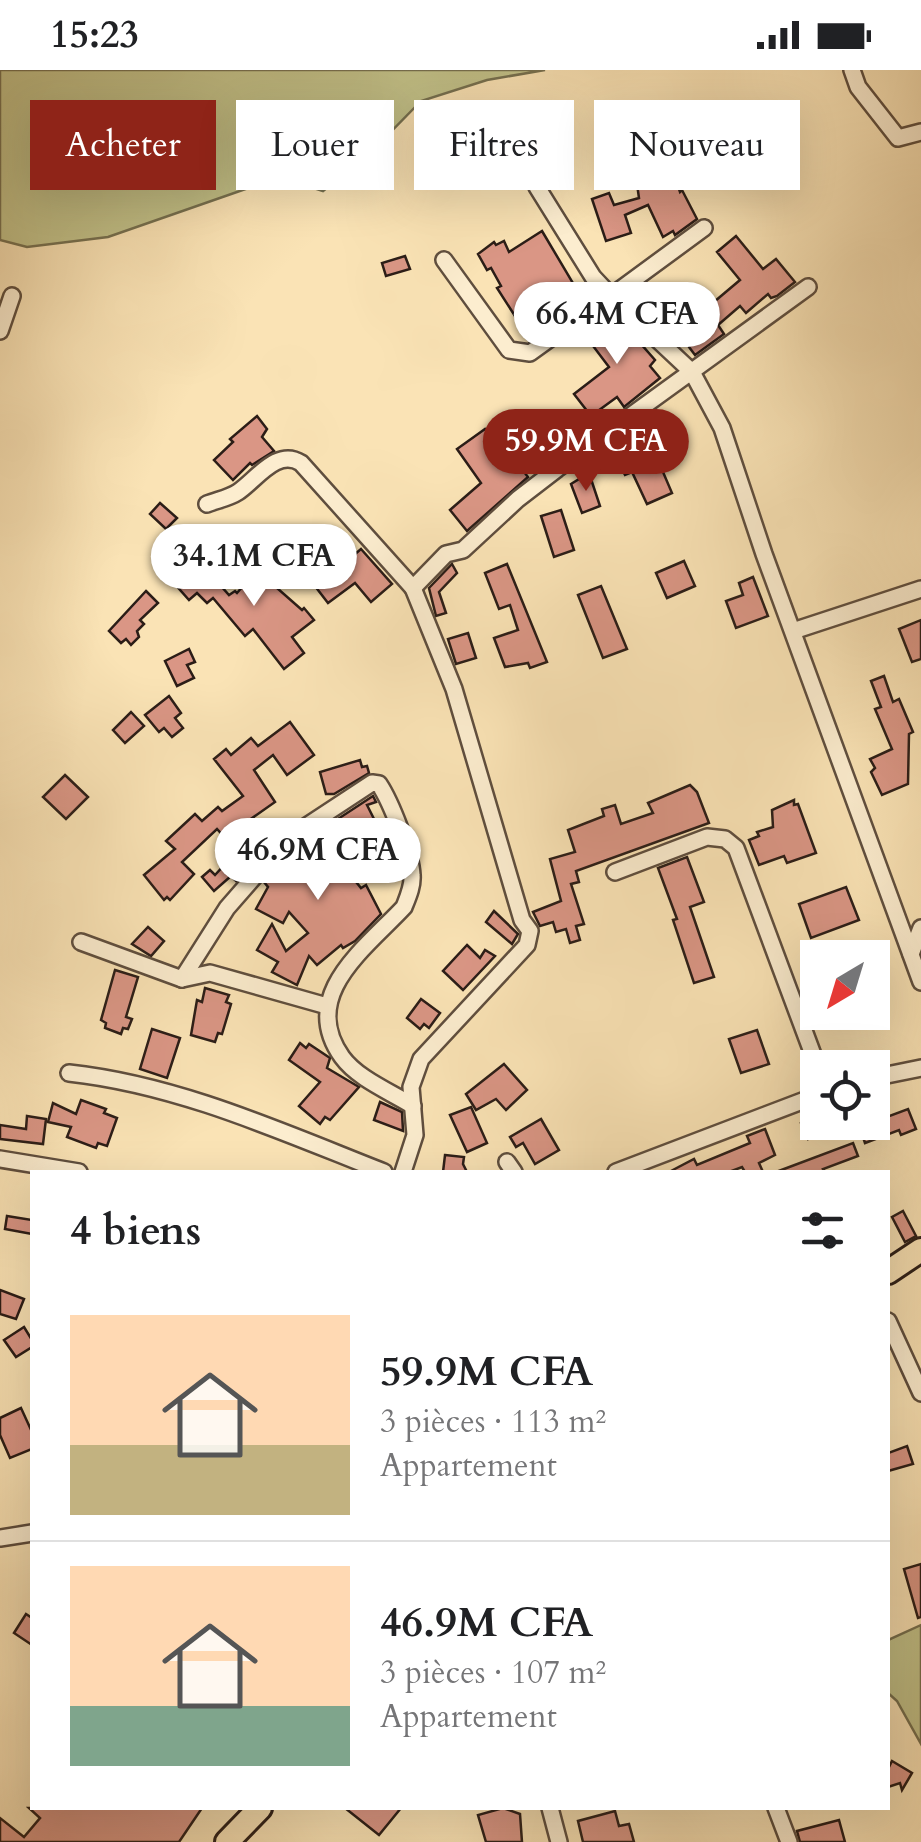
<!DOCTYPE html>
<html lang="fr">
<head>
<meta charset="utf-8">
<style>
	:root { --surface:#fff; --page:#f6f6f6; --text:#202124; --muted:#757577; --line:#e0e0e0; --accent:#8f2418 }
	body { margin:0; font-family:Cardo,serif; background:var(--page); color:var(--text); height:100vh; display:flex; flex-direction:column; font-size:38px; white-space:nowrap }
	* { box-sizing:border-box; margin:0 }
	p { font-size:32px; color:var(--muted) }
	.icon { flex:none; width:55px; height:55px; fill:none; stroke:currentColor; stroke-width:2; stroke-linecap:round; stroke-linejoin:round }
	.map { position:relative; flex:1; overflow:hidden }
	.side { position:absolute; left:30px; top:1100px; width:860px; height:640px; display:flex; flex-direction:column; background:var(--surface); border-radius:0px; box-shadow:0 10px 40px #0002 }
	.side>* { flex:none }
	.guide { position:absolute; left:30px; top:30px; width:862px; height:90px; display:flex; gap:20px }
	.needle { width:65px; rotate:218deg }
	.controls { position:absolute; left:800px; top:870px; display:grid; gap:20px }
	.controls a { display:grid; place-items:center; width:90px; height:90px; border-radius:0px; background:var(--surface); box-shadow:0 10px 40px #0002; font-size:50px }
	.price { position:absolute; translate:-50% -85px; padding:0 22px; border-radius:35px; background:#fff; color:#222; font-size:32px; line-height:65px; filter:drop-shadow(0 2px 5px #0008) }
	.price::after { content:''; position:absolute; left:50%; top:60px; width:30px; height:22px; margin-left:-15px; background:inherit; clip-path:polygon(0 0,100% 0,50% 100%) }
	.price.current { background:var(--accent); color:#fff }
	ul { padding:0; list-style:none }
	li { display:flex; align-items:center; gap:30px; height:250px; padding:0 40px }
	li+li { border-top:2px solid var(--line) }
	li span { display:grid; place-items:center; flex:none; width:280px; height:200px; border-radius:0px; color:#555 }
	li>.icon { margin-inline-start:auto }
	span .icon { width:120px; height:120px; fill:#fffc; stroke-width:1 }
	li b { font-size:42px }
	h2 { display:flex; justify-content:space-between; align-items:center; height:120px; padding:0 40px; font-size:42px }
	.chip { padding:0 35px; border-radius:0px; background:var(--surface); box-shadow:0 10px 40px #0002; font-size:35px; line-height:90px }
	.chip.current { background:var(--accent); color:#fff }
	.status { display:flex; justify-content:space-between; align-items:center; height:70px; padding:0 50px; background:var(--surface); direction:ltr }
	.status svg { height:28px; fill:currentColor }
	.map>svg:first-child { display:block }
</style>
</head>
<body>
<div class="status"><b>15:23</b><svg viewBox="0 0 49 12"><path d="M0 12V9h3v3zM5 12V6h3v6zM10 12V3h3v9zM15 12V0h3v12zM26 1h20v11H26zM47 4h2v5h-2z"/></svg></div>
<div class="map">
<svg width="921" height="1772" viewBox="0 0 921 1772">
	<rect width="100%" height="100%" fill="#fae3b5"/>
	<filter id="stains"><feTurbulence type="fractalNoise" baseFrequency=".002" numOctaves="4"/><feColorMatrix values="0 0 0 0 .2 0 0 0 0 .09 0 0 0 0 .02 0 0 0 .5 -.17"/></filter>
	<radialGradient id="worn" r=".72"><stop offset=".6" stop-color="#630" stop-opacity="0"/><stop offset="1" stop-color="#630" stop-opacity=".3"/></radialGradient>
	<g fill="#c2c28a" stroke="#767050" stroke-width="2.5">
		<polygon points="0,0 545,0 487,10 421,31 373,80 323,121 280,107 108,167 27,177 0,170"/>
		<polygon points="921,1555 921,1674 897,1631 888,1623 888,1570"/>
	</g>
	<g fill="#da9685" stroke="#2b1d17" stroke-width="2.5">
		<polygon points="772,56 791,67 784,80 756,72 764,59 769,61"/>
		<polygon points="672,99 680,122 682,120 697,149 675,165 673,161 663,167 648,135 625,145 631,163 606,171 592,129 609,123 614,135 639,128 637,114"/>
		<polygon points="542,161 583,230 553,249 555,251 541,262 525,240 515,246 497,218 501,216 491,198 487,200 478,184 494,172 496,175 504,171 509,182"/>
		<polygon points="736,166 763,199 776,189 795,212 777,226 771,228 768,224 746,243 740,236 718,255 724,264 695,285 680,265 691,256 689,253 740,210 717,182"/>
		<polygon points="405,186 410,199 386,206 382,193"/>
		<polygon points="610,242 637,275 640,273 655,290 650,296 660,308 624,337 617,327 591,346 574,324 609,297 584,264"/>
		<polygon points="257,346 267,359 262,367 274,381 252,395 250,393 233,410 214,390 233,372 230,369"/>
		<polygon points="547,358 563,379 543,394 528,374"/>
		<polygon points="485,359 509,393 514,389 528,407 467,461 450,440 481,413 457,379"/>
		<polygon points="638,364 656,397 660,395 672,423 647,434 632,402 625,405 611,378"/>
		<polygon points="589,403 600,436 582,443 571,414"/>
		<polygon points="160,433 177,448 166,459 150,444"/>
		<polygon points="561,440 574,480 554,487 541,446"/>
		<polygon points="361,479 392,514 371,532 355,513 328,533 308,507 329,492 333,497 345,487 348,490"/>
		<polygon points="199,491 229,525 235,521 237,523 262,494 275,505 269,511 302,540 304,538 314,550 292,567 304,583 284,599 253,559 245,566 213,528 207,533 197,523 189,530 174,513"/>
		<polygon points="684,491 695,516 667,528 656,503"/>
		<polygon points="452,494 457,503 439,522 446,543 436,546 429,518"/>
		<polygon points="507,494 547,592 530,598 528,593 505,597 494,568 518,560 510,535 499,539 485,503"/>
		<polygon points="753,507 768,546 736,558 726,531 743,525 739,513"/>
		<polygon points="601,516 627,579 603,588 578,525"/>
		<polygon points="146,521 158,533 140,550 144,554 137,561 139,567 131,575 126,569 121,573 109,561"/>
		<polygon points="921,550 921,589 912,592 899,559"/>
		<polygon points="468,563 476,588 456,594 448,569"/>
		<polygon points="189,579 195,592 187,595 194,608 177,616 165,591"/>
		<polygon points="884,606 893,632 899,629 913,662 909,664 908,714 882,725 871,702 875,698 870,689 892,679 875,639 881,637 871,611"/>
		<polygon points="169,626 181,643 175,648 183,658 172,667 164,658 159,662 145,645"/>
		<polygon points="131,642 144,656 125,673 113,660"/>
		<polygon points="290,652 314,685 287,705 273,685 254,700 275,732 238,758 256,775 249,782 255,788 236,811 231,806 214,821 202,807 210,800 215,805 237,781 217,759 182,792 194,804 170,830 167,827 164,830 144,805 175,779 166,771 195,744 202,751 218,737 222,741 243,726 214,689 226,679 231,685 251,668 258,676"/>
		<polygon points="360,690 362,697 367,696 369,703 334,724 326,724 320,702"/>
		<polygon points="65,705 88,727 66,749 43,727"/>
		<polygon points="690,715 697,722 709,753 576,801 579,812 571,814 584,854 576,856 580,870 570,873 566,859 556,862 553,852 540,856 533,842 561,831 550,789 575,782 568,760 604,746 602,739 615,735 621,754 653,743 648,733"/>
		<polygon points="373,726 376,732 367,735 374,749 335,769 348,788 341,793 361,818 366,815 381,844 355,871 343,878 341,875 317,895 309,886 297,915 272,902 278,892 257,880 272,854 286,881 308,863 289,842 283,853 256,839 268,817 264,812 291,784 308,809 332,791 315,764"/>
		<polygon points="794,730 794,735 798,734 816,783 787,793 784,786 759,795 749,770 759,766 757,762 773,757 772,740"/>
		<polygon points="687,787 704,832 690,837 714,907 694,913 673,850 677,849 658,798"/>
		<polygon points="846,817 859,850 811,868 799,834"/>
		<polygon points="494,841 518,864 512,874 486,852"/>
		<polygon points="148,857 164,871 151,886 132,874"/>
		<polygon points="467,875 480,888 485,880 495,886 463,920 443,901"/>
		<polygon points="115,900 138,907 126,947 132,949 128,959 123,958 121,964 105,958 106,953 101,950"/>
		<polygon points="205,918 229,925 226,932 231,934 222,964 218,963 215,972 191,965 197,930 202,932"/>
		<polygon points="421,929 440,943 429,958 424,954 420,959 407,948"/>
		<polygon points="152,959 180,968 167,1008 140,999"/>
		<polygon points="757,960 769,994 741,1003 729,969"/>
		<polygon points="300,973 306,978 309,974 330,988 327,998 359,1017 330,1050 325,1047 320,1054 299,1036 320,1012 289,990"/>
		<polygon points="504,994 527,1020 506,1040 496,1029 476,1040 466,1024"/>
		<polygon points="81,1030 106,1039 104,1043 117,1048 107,1076 98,1073 96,1078 67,1067 71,1057 48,1052 53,1033 76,1044"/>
		<polygon points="380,1032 402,1042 403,1061 374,1050"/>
		<polygon points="471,1037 487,1073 467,1082 450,1045"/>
		<polygon points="908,1039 916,1059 901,1065 899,1060 865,1073 858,1052 872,1052 872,1046 885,1042 887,1047"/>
		<polygon points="818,1045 818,1052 844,1052 808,1069 801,1053"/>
		<polygon points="27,1046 46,1049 43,1074 0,1069 0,1055 26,1059"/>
		<polygon points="541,1049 559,1080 535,1094 523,1073 516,1077 510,1067"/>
		<polygon points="765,1059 775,1085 759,1093 763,1102 745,1102 742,1097 729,1102 669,1102 694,1089 697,1095 750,1073 747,1066"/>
		<polygon points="853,1073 858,1086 823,1099 825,1102 776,1102"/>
		<polygon points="445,1085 464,1087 463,1094 467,1102 443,1102"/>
		<polygon points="903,1141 916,1166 905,1172 892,1147"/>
		<polygon points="7,1146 32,1150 32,1164 5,1159"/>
		<polygon points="0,1220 24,1229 16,1249 0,1244"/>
		<polygon points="24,1257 32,1270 32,1277 16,1287 4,1270"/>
		<polygon points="21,1338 32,1362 32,1379 10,1388 0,1365 0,1348"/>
		<polygon points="907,1376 913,1394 888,1401 888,1383"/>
		<polygon points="921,1494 921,1547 918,1548 904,1499"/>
		<polygon points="26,1544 32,1548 32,1575 14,1563"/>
		<polygon points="892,1691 912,1703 902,1720 900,1713 888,1717 888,1699"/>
		<polygon points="29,1738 202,1738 179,1772 0,1772 0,1748 24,1767 40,1748"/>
		<polygon points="345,1738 401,1738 379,1765"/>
		<polygon points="503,1738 520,1744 522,1772 486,1772 478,1745"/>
		<polygon points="615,1741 619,1756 629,1754 634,1772 583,1772 578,1751"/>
		<polygon points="839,1750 845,1772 800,1772 797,1761"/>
	</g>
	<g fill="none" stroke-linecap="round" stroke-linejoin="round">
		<g stroke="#5f4e3e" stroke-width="20">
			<g id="minor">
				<polyline points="852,0 858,17 898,68 921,62"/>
				<polyline points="537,117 593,207 608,223"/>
				<polyline points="444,190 509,280 530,283 598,234 608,223 692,302 722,358 764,484 921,912"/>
				<polyline points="610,227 704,158"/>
				<polyline points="0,261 12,226"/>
				<path d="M207,434C217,430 229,428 238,422C257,409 277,378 301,393L413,518L446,484L463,480L518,429L557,399L808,217"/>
				<polyline points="793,561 921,519"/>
				<polyline points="615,802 707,767 725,769 736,778 818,998"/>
				<polyline points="81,872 182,909 210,903 327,936"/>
				<polyline points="911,884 921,858"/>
				<path d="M182,909L227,838L268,791L296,763L372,713L379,714C391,732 411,783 412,805C413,816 408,827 404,837C366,878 298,925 342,987C358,1009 391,1022 413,1036"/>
				<path d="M69,1003C179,1015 282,1062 384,1102"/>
				<polyline points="872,1008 921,998"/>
				<polyline points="0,1089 79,1102"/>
				<polyline points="507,1092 514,1102"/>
				<polyline points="403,1102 415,1065 411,1017 421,989 527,875 530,861 522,850 454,619 413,518"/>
				<polyline points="616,1102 818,1025"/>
				<polyline points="888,1251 921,1323"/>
				<polyline points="0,1468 32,1463"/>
				<polyline points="550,1738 559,1772"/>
				<polyline points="776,1738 789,1772"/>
			</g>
		</g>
		<g stroke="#2b1d17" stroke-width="28">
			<g id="highway">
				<polyline points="888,1202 921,1180"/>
				<polyline points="227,1772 260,1738"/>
			</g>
		</g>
		<use href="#minor" stroke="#fcedcf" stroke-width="15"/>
		<use href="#highway" stroke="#fae3b5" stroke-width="22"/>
	</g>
	<rect width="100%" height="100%" filter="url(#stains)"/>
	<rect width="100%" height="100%" fill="url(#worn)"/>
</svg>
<div class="controls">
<a><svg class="needle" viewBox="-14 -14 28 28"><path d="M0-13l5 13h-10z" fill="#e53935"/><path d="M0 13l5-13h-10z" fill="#757577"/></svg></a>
<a><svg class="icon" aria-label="locate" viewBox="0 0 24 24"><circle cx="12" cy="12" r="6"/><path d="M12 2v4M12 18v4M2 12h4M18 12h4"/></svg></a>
</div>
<b class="price" style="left:617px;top:297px">66.4M CFA</b>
<b class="price current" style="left:586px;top:424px">59.9M CFA</b>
<b class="price" style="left:254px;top:539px">34.1M CFA</b>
<b class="price" style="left:318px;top:833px">46.9M CFA</b>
<div class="guide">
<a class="chip current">Acheter</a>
<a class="chip">Louer</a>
<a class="chip">Filtres</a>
<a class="chip">Nouveau</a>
</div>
<section class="side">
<h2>4 biens<svg class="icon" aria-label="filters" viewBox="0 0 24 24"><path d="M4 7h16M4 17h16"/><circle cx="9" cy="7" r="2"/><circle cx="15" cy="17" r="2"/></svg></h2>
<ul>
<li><span style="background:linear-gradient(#ffd9b3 65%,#c2b280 0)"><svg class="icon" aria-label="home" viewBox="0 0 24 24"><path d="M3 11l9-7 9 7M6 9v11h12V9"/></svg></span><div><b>59.9M CFA</b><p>3 pièces · 113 m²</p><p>Appartement</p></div></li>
<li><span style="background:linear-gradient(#ffd9b3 70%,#7fa58c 0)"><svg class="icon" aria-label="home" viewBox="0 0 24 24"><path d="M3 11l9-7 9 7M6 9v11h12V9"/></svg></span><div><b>46.9M CFA</b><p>3 pièces · 107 m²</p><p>Appartement</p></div></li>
</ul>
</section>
</div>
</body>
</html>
